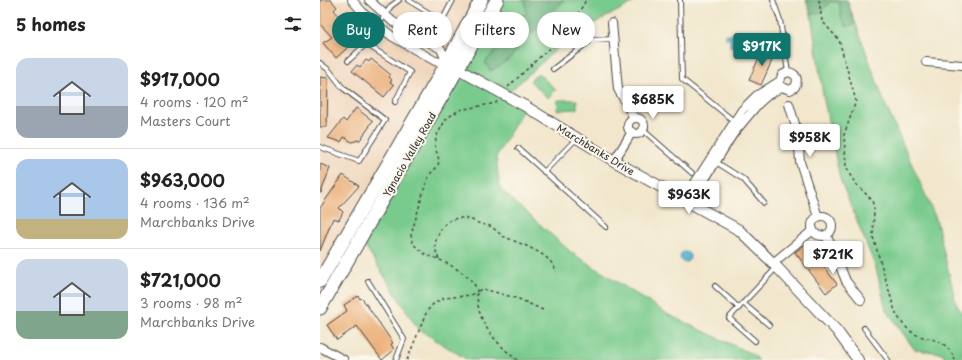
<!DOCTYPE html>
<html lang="en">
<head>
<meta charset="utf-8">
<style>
	:root { --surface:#fff; --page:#f2f2f2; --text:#222; --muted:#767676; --line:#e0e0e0; --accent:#0f766e }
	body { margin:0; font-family:"Playpen Sans",sans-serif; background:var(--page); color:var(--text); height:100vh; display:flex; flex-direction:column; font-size:15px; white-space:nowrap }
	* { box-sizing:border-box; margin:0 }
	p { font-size:13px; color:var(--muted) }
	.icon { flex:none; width:22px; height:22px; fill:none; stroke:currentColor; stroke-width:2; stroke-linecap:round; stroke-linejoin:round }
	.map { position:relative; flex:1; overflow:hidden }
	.panel { display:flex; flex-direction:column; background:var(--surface); width:320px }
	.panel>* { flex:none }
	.banner { position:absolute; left:12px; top:12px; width:380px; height:36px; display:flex; gap:8px }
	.price { position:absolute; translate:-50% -34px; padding:0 9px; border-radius:4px; background:#fff; color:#222; font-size:13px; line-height:26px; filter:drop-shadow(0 1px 2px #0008) }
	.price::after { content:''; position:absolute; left:50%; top:24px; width:12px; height:9px; margin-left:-6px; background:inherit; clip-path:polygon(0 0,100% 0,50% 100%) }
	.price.selected { background:var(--accent); color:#fff }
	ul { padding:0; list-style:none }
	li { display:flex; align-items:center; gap:12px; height:100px; padding:0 16px }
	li+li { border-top:1px solid var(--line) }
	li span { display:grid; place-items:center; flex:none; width:112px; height:80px; border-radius:12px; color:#555 }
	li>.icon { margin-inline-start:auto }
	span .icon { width:48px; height:48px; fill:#fffc; stroke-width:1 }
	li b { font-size:17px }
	h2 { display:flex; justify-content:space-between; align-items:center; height:48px; padding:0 16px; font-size:17px }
	.tag { padding:0 14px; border-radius:18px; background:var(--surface); box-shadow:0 2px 6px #0003; font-size:14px; line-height:36px }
	.tag.selected { background:var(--accent); color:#fff }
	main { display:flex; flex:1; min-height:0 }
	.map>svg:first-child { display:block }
</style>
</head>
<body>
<main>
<section class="panel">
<h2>5 homes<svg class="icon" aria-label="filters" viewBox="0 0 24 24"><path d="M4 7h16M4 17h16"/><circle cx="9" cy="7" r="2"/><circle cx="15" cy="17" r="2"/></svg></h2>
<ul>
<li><span style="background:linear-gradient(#c9d6e8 60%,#9aa5b1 0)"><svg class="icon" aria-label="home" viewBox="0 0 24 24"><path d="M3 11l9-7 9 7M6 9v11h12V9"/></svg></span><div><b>$917,000</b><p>4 rooms · 120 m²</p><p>Masters Court</p></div></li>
<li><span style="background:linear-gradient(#a9c7e8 75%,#c2b280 0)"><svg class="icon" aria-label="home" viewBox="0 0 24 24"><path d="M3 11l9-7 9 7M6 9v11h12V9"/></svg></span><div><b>$963,000</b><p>4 rooms · 136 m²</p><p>Marchbanks Drive</p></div></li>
<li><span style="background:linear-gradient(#c9d6e8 65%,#7fa58c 0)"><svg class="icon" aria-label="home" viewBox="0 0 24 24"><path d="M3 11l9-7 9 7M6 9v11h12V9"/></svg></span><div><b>$721,000</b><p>3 rooms · 98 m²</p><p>Marchbanks Drive</p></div></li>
</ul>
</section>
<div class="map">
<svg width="642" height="360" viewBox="0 0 642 360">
	<rect width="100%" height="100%" fill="#fbf7ec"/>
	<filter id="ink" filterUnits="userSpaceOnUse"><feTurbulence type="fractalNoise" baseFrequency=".025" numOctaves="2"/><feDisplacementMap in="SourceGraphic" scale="8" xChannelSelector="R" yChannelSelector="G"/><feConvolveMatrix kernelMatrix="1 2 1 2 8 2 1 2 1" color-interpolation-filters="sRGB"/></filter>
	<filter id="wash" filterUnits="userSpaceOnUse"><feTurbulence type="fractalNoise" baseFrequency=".012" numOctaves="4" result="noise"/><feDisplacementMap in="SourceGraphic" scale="16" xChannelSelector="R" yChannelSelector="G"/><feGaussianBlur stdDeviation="0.9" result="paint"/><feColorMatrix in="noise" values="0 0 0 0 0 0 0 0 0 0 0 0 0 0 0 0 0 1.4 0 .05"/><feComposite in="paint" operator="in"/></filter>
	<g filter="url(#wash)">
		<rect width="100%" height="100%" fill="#f2e7cd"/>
		<polygon fill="#f0d6bc" points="0,0 32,0 46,16 73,37 115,61 126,63 121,49 72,21 73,11 61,0 161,0 127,63 0,281"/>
		<g fill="#79cb8d" stroke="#527b5c">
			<polygon points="176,0 318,0 252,35 186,95 205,106 176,157 180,189 252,253 349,315 432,354 439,360 148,360 98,329 40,238"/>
			<polygon points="486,0 527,0 565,104 616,219 636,303 642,314 642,360 625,360 623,353 595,350 566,310 556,268 520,179 503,95 491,14"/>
			<polygon points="218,73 236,90 228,98 210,81"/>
			<polygon points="238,100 257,100 257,109 237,110"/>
		</g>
		<g fill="#62af78" stroke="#466d52">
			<polygon points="205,0 244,0 219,28 204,38 191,58 178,67 170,71 165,62 195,30 194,14 206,15"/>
			<polygon points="486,0 527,0 535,24 527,27 521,18 519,2 510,2 501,13 491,14"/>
		</g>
		<g fill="#5bbbd9" stroke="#437382">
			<polygon points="405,34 408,34 409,35 416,34 417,39 421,38 421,41 418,41 419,45 410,47 410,38 406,39"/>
			<circle cx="365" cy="257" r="5"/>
		</g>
		<g id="blocks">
			<g fill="#eaaa71">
				<polygon points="0,0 11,0 17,7 14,10 26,24 33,18 45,32 16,58 3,43 12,37 0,24"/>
				<polygon points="443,49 455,54 441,85 429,80"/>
				<polygon points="51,59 71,75 69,77 72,80 70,82 74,85 64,97 32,71 37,65 40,67 46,60 49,62"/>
				<polygon points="0,77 8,78 7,127 0,127"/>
				<polygon points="36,108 53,121 49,125 50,126 40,140 38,140 32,142 24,137 21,142 8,138 23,119 26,122"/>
				<polygon points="0,164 10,168 1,193 0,193"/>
				<polygon points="23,175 39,186 19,208 23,212 19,220 13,218 0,251 0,208"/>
				<polygon points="486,244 517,284 506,293 475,252"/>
				<polygon points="38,296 40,299 41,298 44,301 73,343 71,344 74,350 62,360 37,326 17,340 7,325 27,311 24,305"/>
			</g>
		</g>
	</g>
	<g filter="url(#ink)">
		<use href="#blocks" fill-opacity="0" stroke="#494743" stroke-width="1"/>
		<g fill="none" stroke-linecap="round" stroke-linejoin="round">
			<g stroke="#494743" stroke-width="6">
				<g id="service">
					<polyline points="88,0 122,21 133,0"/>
					<polyline points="360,0 362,79 415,122"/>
					<polyline points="453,0 460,20 468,72"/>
					<polyline points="46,44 71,6 79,0"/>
					<polyline points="28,61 46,44 90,72 75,102"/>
					<polyline points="0,63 9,70 23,88 65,120 39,161 0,147"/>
					<polyline points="233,69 271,40 293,39"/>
					<polyline points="323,130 372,173"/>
					<polyline points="198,148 286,227"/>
					<polyline points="396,162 423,179 444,203"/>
					<polyline points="224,172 256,139"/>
					<polyline points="48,281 84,339 76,360"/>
					<polyline points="395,286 419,308"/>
					<polyline points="423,303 449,325"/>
					<polyline points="544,328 568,360"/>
					<polyline points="435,341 409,318 457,267"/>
				</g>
			</g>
			<g stroke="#494743" stroke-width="10">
				<g id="minor">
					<polyline points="32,0 46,16 73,37 115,61 127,63"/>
					<polyline points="49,0 72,21 121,49 127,63"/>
					<polyline points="292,23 298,89 314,118"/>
					<polyline points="606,62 642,65"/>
					<path d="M468,72C476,73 479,79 475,87L470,90L462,87L448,95L438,104L413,134L375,195L368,201L369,192L422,110L436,96L460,81L462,75Z"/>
					<polyline points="469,104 478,134 480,162 498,217"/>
					<circle cx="316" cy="126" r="8"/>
					<polyline points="294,161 312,132"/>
					<circle cx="502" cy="226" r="10"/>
					<polyline points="505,235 511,244 526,281 541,300"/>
					<polyline points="453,263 493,230"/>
					<polyline points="0,347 24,360"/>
				</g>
			</g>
			<g stroke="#494743" stroke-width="12">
				<polyline id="tertiary" points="132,66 205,106 294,161 419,230 453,263 517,331 538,360"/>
			</g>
			<g stroke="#494743" stroke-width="15">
				<g id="trunk">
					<polyline points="0,281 127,63 161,0"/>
					<polyline points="0,308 177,0"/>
				</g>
			</g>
			<g stroke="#494743" stroke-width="1.5" stroke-dasharray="3 3" stroke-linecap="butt">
				<path d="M499,0L502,21L519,40L536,101L524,135L526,166L530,175L536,184L552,200L554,208L553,237L575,311C578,317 582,324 588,329C606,345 622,331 635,360"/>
				<polyline points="188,87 223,54 244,38 266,0"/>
				<path d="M119,259C114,249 114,242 119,233C125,220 135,216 149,219C153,220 157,223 161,224C164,225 167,225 170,226C175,229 179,234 185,237C200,244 232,253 236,272"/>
				<path d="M87,360L107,311L114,303L124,298L144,296L154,294L157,291C155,278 131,265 120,260C115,257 109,257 105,254C101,251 97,247 93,244L91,235L105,186L110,174L118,166L119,160L115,147L116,137L126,119L139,110L176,103L178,99"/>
				<path d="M197,360C184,350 166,332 161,316C158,309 157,300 157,291L163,289L178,293L199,299L223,310"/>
			</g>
			<use href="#service" stroke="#fff" stroke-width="4"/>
			<use href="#minor" stroke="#fff" stroke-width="8"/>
			<use href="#tertiary" stroke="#fff" stroke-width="10"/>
			<use href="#trunk" stroke="#fff" stroke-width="13"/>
		</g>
	</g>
	<g text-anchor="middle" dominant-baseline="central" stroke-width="4" stroke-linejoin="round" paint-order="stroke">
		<g font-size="10" fill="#2b2b2b" stroke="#fbf7ec">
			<text transform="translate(276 149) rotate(31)">Marchbanks Drive</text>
			<text transform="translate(89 154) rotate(-60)">Ygnacio Valley Road</text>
		</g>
	</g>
</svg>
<b class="price selected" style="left:442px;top:67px">$917K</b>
<b class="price" style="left:333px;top:120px">$685K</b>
<b class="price" style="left:490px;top:158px">$958K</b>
<b class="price" style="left:369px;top:215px">$963K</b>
<b class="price" style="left:513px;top:275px">$721K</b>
<div class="banner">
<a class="tag selected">Buy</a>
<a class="tag">Rent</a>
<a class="tag">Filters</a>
<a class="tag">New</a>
</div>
</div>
</main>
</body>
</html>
